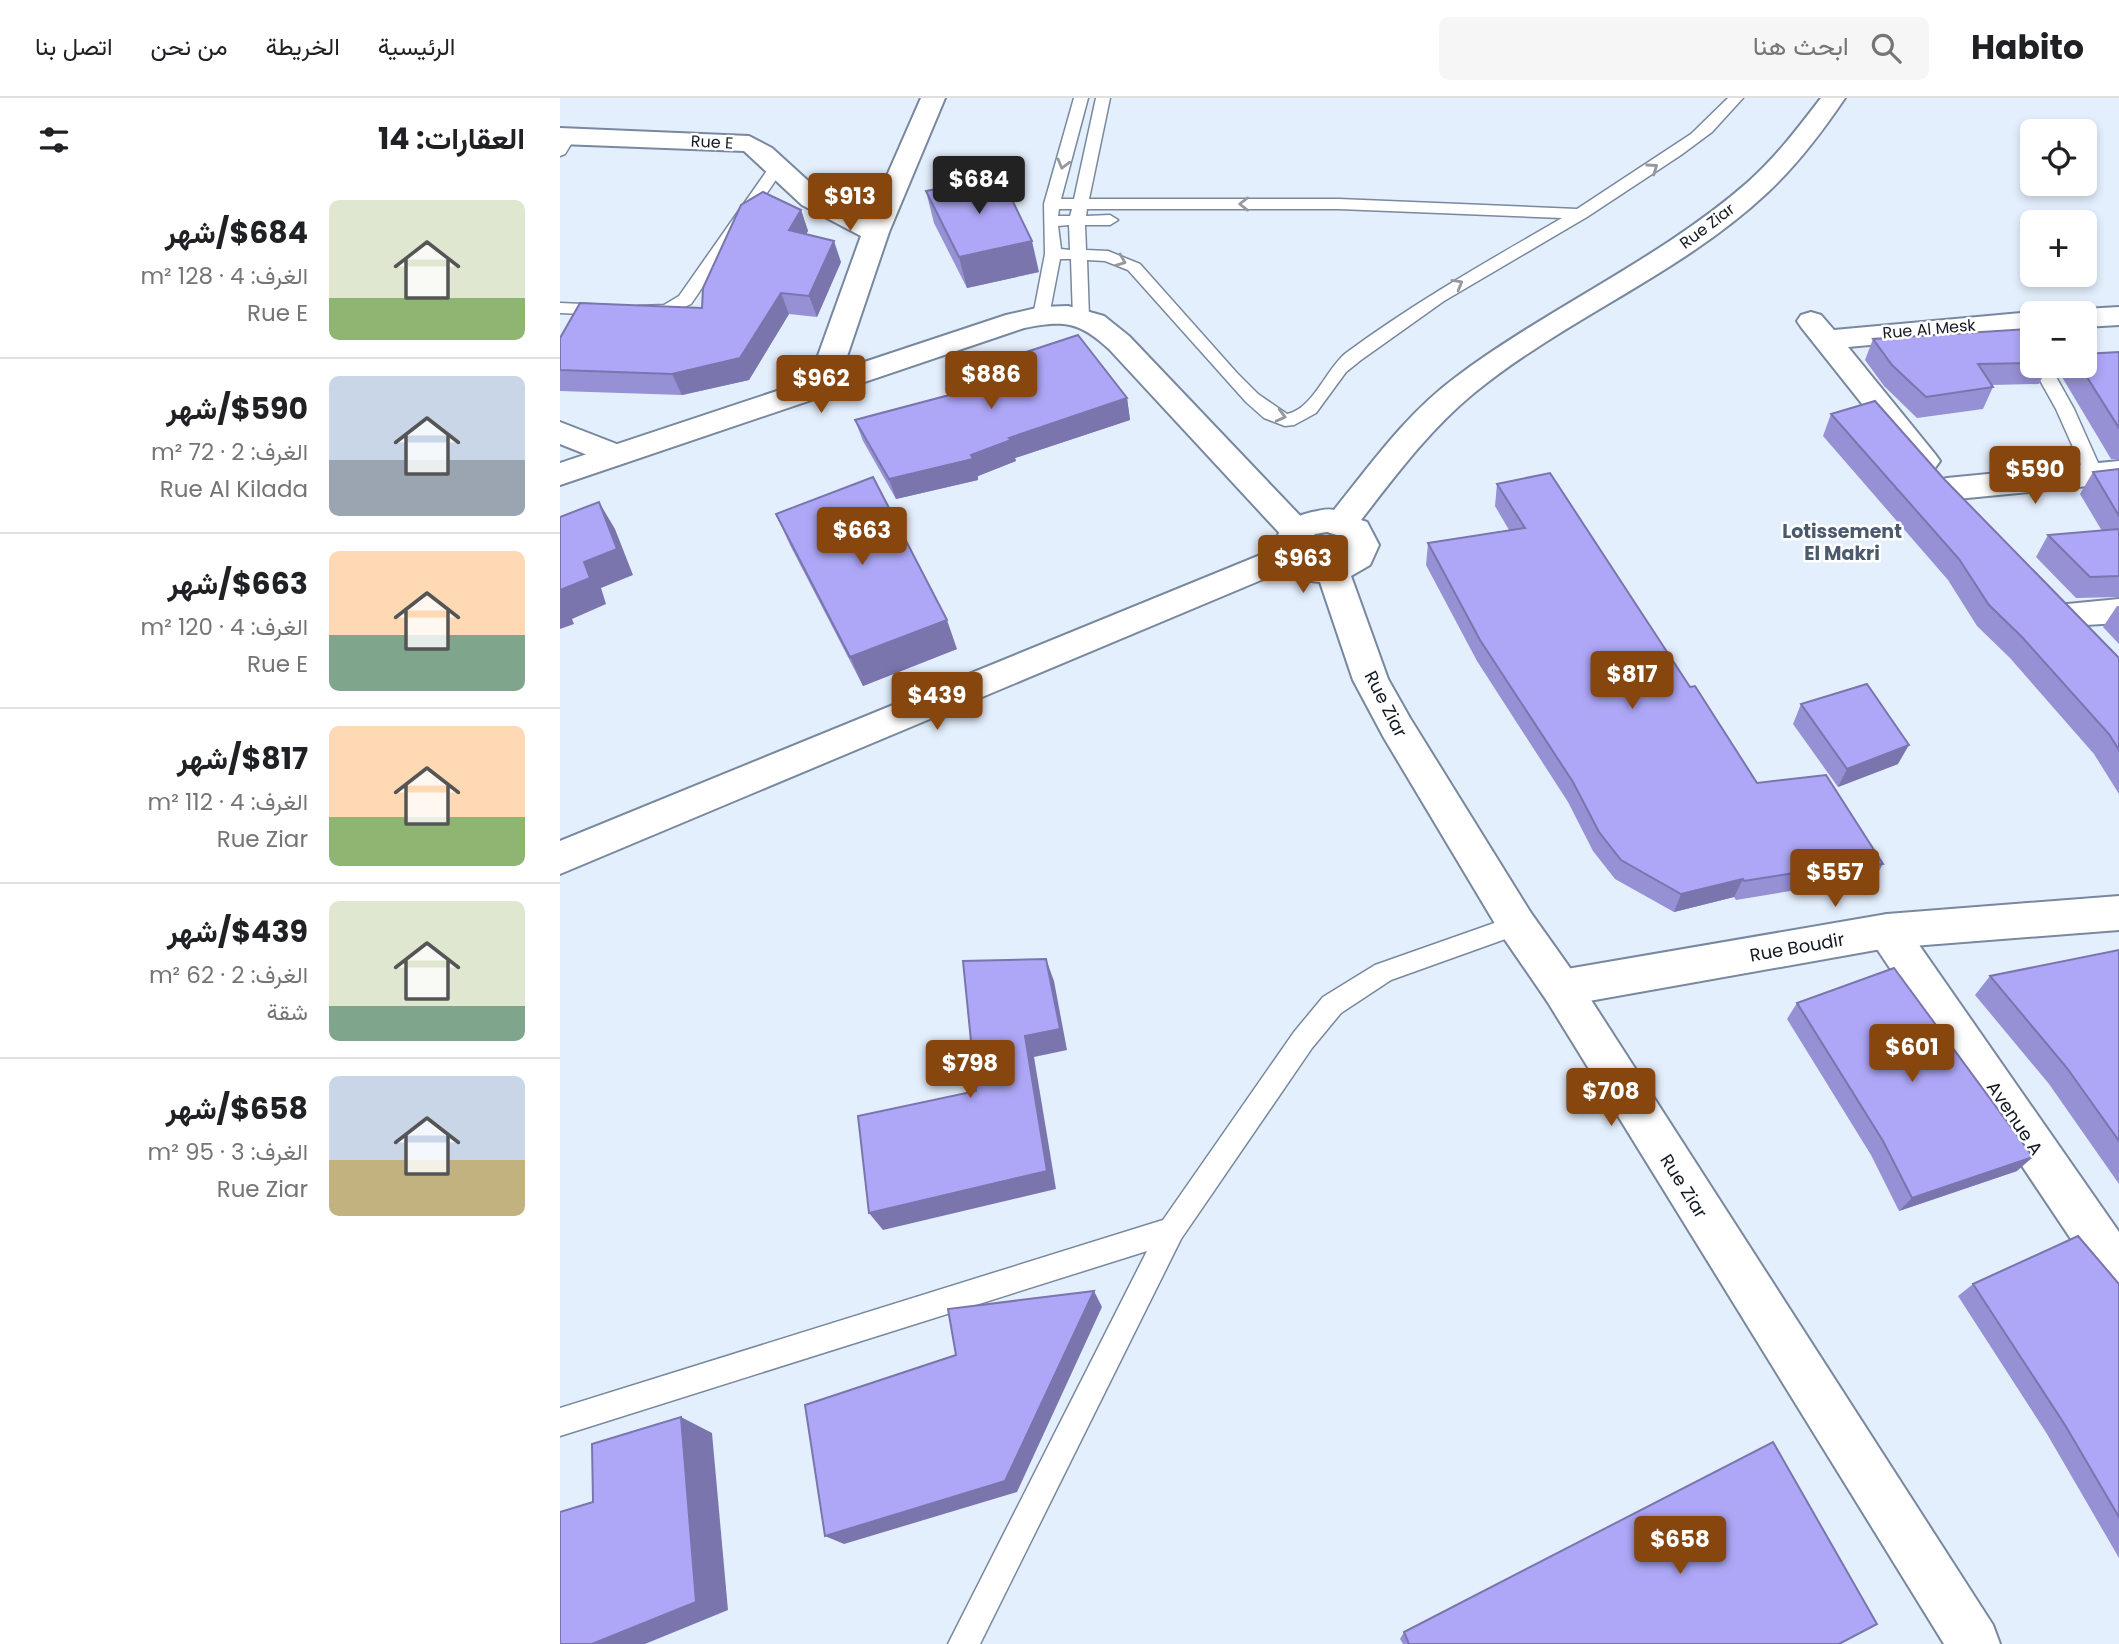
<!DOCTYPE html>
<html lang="ar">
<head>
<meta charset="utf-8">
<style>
	:root { --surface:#fff; --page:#f6f6f6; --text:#202124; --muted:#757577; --line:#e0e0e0; --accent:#86460e }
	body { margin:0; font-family:Poppins,Vazirmatn,sans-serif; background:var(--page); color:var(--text); direction:rtl; height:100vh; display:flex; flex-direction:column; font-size:26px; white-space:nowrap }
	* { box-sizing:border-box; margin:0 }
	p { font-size:23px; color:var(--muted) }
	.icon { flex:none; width:38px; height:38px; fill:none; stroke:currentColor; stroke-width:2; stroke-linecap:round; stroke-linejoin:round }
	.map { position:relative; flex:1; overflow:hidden; direction:ltr }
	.side { display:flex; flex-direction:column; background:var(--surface); width:560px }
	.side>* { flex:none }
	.fabs { position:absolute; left:1460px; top:21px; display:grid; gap:14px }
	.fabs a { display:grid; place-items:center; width:77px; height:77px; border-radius:10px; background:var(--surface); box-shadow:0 4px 10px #0003; font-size:35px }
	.price { position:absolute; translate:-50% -60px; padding:0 16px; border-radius:7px; background:var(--accent); color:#fff; font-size:23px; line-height:46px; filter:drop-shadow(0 2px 4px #0008) }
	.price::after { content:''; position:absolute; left:50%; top:42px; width:21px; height:16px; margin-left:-10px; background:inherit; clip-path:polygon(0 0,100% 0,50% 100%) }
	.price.on { background:#222; color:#fff }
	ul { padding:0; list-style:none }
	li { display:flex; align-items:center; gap:21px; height:175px; padding:0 35px }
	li+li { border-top:2px solid var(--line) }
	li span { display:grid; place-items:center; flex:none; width:196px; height:140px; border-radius:10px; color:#555 }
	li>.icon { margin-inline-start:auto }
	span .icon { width:84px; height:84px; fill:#fffc; stroke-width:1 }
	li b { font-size:30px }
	h2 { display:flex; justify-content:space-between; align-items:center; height:84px; padding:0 35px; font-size:30px }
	header { display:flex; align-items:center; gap:42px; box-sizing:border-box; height:98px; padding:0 35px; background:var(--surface); border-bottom:2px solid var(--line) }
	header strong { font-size:33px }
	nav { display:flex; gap:38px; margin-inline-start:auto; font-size:24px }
	.search { width:490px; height:63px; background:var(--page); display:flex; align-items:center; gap:18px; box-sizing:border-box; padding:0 24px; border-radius:10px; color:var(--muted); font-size:26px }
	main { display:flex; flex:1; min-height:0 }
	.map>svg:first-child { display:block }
</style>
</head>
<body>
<header>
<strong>Habito</strong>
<div class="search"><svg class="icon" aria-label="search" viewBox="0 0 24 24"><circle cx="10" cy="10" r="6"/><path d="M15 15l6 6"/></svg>ابحث هنا</div>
<nav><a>الرئيسية</a><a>الخريطة</a><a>من نحن</a><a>اتصل بنا</a></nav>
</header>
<main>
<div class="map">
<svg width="1559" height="1546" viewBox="0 0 1559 1546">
	<rect width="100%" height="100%" fill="#e4effd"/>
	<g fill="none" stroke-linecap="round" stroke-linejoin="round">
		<g stroke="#78889e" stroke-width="3">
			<g id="service">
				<path d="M514,0H528L501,101H514L536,0H550L529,101H779L1017,111L1131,36L1168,0H1183L1152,34L1121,57L1027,119L884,203L801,262L786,274L756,315L734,327L725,328L704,320L686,304L568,172L545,163L527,162L529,219L521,224L513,219L511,161H500L489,218L481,223L473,218L485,156L484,106ZM499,111H512L510,118H498ZM527,111H779L1002,120C928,163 855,204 786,255C766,271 753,311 727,316L698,296L677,275L580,166L548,153L526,152L525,127H550L558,122L550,117L526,118ZM509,127L510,152L501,151L498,128Z"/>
				<polygon points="9,34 16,38 5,56 0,58 0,41"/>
				<polygon points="216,65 224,70 131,206 107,217 78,216 76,212 78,208 104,207 119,198 211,67"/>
				<polygon points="0,205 46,207 54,212 46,217 0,215"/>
				<polygon points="1472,268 1490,268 1514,311 1543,376 1541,380 1527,380 1525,376 1496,311"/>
				<polygon points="957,817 965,820 969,827 965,834 831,882 781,915 752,950 621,1141 420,1546 388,1546 587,1153 0,1338 0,1310 603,1122 734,934 763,899 815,867"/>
			</g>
		</g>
		<g stroke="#78889e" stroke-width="4">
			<g id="minor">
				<polygon points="361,0 385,0 329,134 276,291 272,298 261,301 250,298 246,291 301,138 242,107 184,53 0,46 0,30 189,38 212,50 268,101 308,121"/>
				<polygon points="1559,209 1559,227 1524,229 1524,215 1513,215 1524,211"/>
				<polygon points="1251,214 1261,217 1274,232 1472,214 1476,215 1472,215 1472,232 1288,249 1375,356 1380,363 1375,370 1364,374 1353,370 1241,229 1237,223 1241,217"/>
				<polygon points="0,324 67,350 71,357 67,364 56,367 45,364 0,346"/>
				<polygon points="1559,363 1559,385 1387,402 1376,399 1371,391 1376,383 1387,380"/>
				<polygon points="732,444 744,448 748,456 744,464 0,776 0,743"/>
				<polygon points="1559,501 1559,525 1509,528 1497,525 1492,516 1497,507"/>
				<polygon points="1327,816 1341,821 1559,1134 1559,1196 1543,1189 1313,845 1307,833 1313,821"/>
			</g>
		</g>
		<g stroke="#78889e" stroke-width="4">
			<g id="tertiary">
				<path d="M508,208L544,218L569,238L747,425L752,433L747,441L736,444L725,441L549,251C519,223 503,222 464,230L0,387V365L446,217L481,209Z"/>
				<polygon points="1559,798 1559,832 1327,850 1001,908 987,903 981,890 987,877 1001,872 1327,816"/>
			</g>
		</g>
		<g stroke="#78889e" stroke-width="4">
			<path id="secondary" d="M1261,0H1285C1262,34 1238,66 1208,94C1121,176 1006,220 914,295C870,331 836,377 801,422L807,424L819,447L810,467L791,478L828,581L850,620L971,815L1015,877L1433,1527L1440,1546H1384L987,903L943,839L824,640L793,582L760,484C708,482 697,426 752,414C760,413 766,410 774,412C811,366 847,315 896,279C989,209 1099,162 1188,84C1216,59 1238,30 1261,0ZM767,434L783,439L786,447C781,461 766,463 753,459L748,454V443L755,436Z"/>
		</g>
		<use href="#service" fill="#fff" fill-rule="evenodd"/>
		<use href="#minor" fill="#fff" fill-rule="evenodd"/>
		<use href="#tertiary" fill="#fff" fill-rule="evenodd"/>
		<use href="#secondary" fill="#fff" fill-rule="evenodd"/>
	</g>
	<g fill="#9690d4">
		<polygon points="366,93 479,174 407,190 374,125"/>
		<polygon points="241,112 248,133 246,136 281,164 257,219 229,216 189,282 122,297 0,293 0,240 142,210"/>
		<polygon points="1313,241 1472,265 1472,268 1488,268 1479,286 1431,287 1433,289 1423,311 1357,320 1324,288 1305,262"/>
		<polygon points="1559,254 1559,361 1551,361 1502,279 1508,268 1524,268"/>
		<polygon points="454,258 567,300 570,322 455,360 456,363 418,378 418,382 336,401 303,343 295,322 458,279"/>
		<polygon points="1271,316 1384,381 1559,560 1559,696 1534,656 1450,560 1417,528 1388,482 1263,338"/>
		<polygon points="1559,371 1559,499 1516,500 1476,459 1488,437 1542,433 1520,396 1533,374"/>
		<polygon points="937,386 1130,589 1197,685 1323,766 1312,785 1249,790 1176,802 1174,799 1114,814 1055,781 1033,753 1008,704 917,563 866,467 868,445 949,432 935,408"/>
		<polygon points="216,416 397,551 303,588 230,447"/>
		<polygon points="1557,508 1559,508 1559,546 1543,529"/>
		<polygon points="1241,606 1338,666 1278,689 1233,626"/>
		<polygon points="1559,852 1559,1086 1489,986 1415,897 1430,878"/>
		<polygon points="1237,905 1457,1073 1339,1113 1311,1057 1227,921"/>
		<polygon points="1413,1186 1559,1186 1559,1460 1487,1336 1398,1198"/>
		<polygon points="844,1534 1279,1546 843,1546 840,1541"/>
	</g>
	<g fill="#7a75ad">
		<polygon points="241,112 248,133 236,153 229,132"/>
		<polygon points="274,143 281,164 257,219 249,198"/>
		<polygon points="472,143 479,174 407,190 399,159"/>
		<polygon points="221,195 229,216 189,282 122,297 112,276"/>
		<polygon points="567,300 570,322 455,360 456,363 418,378 418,382 336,401 329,381 411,357 449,340"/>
		<polygon points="39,404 55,431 73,477 41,490 46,506 12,521 14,526 0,531 0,492 24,464"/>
		<polygon points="387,522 397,551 303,588 290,559"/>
		<polygon points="1349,647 1338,666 1278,689 1287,671"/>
		<polygon points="1183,781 1174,799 1114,814 1121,796"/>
		<polygon points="486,861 494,883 507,952 474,959 496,1091 323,1132 309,1115 465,938"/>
		<polygon points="1473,1059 1457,1073 1339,1113 1352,1100"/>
		<polygon points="534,1193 542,1209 457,1394 284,1446 265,1438"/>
		<polygon points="121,1319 152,1335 168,1512 85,1546 32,1546"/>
	</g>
	<g fill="#aea7f7" stroke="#7a75ad" stroke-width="2">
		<polygon points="441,79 472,143 399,159 366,93"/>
		<polygon points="203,94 241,112 229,132 274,143 249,198 221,195 180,260 112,276 0,272 0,240 20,205 142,210 143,190 181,107"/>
		<polygon points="1468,231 1472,237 1472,265 1418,266 1433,289 1366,299 1332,267 1313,241"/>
		<polygon points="518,237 567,300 449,340 451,342 411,357 413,361 329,381 295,322 469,276 454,258"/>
		<polygon points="1559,254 1559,330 1520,268 1524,268 1524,256"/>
		<polygon points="1315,303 1384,381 1559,560 1559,652 1549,636 1462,539 1429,507 1399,461 1271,316"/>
		<polygon points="1559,371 1559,418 1533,374"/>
		<polygon points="990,375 1130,589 1135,588 1197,685 1266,677 1323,766 1260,771 1184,783 1183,781 1121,796 1061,762 1039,734 1013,684 920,542 868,445 965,430 937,386"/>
		<polygon points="313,379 387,522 290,559 216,416"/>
		<polygon points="39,404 57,451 24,464 30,480 0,492 0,419"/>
		<polygon points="1559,431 1559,478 1530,479 1488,437"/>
		<polygon points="1307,586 1349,647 1287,671 1241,606"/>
		<polygon points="1559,852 1559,1043 1507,970 1430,878"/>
		<polygon points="486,861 500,931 465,938 487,1073 309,1115 298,1018 416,993 403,863"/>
		<polygon points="1334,870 1473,1059 1352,1100 1323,1043 1237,905"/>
		<polygon points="1518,1138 1559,1186 1559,1419 1505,1327 1413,1186"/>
		<polygon points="534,1193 445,1383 265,1438 245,1307 396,1257 388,1211"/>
		<polygon points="121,1319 136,1504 32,1546 0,1546 0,1414 33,1404 32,1346"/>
		<polygon points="1213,1344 1317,1526 1279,1546 849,1546 844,1534"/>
	</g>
	<defs><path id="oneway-chevron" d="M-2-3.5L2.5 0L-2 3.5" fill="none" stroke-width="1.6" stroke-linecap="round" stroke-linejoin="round" transform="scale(1.75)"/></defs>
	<g stroke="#95989c">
		<use href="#oneway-chevron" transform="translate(503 66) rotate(105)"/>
		<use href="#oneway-chevron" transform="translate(1093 70) rotate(-35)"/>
		<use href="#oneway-chevron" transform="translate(684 106) rotate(-180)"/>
		<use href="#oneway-chevron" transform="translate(561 163) rotate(22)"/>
		<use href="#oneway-chevron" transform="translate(898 186) rotate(-30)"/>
		<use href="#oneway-chevron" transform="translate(721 318) rotate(14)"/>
	</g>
	<g text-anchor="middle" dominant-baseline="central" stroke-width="5" stroke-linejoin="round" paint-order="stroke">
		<g font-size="16" fill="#131922" stroke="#fff">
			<text transform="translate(152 44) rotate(3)">Rue E</text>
			<text transform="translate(1147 128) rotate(-37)">Rue Ziar</text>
			<text transform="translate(1369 231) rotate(-5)">Rue Al Mesk</text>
		</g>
		<g font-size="18" fill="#131922" stroke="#fff">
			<text transform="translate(826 606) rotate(63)">Rue Ziar</text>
			<text transform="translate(1237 849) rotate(-10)">Rue Boudir</text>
			<text transform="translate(1455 1020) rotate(56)">Avenue A</text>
			<text transform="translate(1124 1088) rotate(58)">Rue Ziar</text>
		</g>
		<g font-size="19" font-weight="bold" fill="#4a596d" stroke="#fff">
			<text x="1282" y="433">Lotissement<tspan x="1282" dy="22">El Makri</tspan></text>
		</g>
	</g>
</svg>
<div class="fabs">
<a><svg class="icon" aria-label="locate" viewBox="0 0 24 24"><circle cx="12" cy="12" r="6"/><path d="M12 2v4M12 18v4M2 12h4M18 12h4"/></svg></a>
<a>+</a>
<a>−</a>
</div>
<b class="price on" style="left:419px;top:118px">$684</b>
<b class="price" style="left:290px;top:135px">$913</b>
<b class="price" style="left:431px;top:313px">$886</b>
<b class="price" style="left:261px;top:317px">$962</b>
<b class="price" style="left:1475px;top:408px">$590</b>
<b class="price" style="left:302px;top:469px">$663</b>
<b class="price" style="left:743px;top:497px">$963</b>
<b class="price" style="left:1072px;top:613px">$817</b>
<b class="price" style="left:377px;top:634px">$439</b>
<b class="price" style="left:1275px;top:811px">$557</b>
<b class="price" style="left:1352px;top:986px">$601</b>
<b class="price" style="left:410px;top:1002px">$798</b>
<b class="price" style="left:1051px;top:1030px">$708</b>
<b class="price" style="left:1120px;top:1478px">$658</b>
</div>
<section class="side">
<h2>العقارات: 14<svg class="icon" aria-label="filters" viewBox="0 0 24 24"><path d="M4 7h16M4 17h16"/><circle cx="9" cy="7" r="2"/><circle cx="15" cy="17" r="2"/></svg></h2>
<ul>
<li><span style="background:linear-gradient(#dfe7d0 70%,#8fb573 0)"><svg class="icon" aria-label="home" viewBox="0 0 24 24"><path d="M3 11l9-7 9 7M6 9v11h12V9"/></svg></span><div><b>$684/شهر</b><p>الغرف: 4 · 128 m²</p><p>Rue E</p></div></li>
<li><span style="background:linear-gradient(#c9d6e8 60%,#9aa5b1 0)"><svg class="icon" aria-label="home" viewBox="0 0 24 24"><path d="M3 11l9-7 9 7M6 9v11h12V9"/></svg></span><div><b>$590/شهر</b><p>الغرف: 2 · 72 m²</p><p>Rue Al Kilada</p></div></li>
<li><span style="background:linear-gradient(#ffd9b3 60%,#7fa58c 0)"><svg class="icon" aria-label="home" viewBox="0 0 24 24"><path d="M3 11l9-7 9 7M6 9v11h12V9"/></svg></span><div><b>$663/شهر</b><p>الغرف: 4 · 120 m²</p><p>Rue E</p></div></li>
<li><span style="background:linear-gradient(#ffd9b3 65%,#8fb573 0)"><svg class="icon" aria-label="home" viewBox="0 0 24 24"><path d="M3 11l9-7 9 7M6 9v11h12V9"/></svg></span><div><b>$817/شهر</b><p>الغرف: 4 · 112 m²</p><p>Rue Ziar</p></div></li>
<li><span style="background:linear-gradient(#dfe7d0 75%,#7fa58c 0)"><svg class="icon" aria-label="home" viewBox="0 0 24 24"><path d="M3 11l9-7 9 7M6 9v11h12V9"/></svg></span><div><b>$439/شهر</b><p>الغرف: 2 · 62 m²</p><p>شقة</p></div></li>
<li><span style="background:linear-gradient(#c9d6e8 60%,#c2b280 0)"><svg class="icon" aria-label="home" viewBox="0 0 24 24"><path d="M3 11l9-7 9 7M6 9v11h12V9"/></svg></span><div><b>$658/شهر</b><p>الغرف: 3 · 95 m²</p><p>Rue Ziar</p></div></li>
</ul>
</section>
</main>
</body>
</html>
